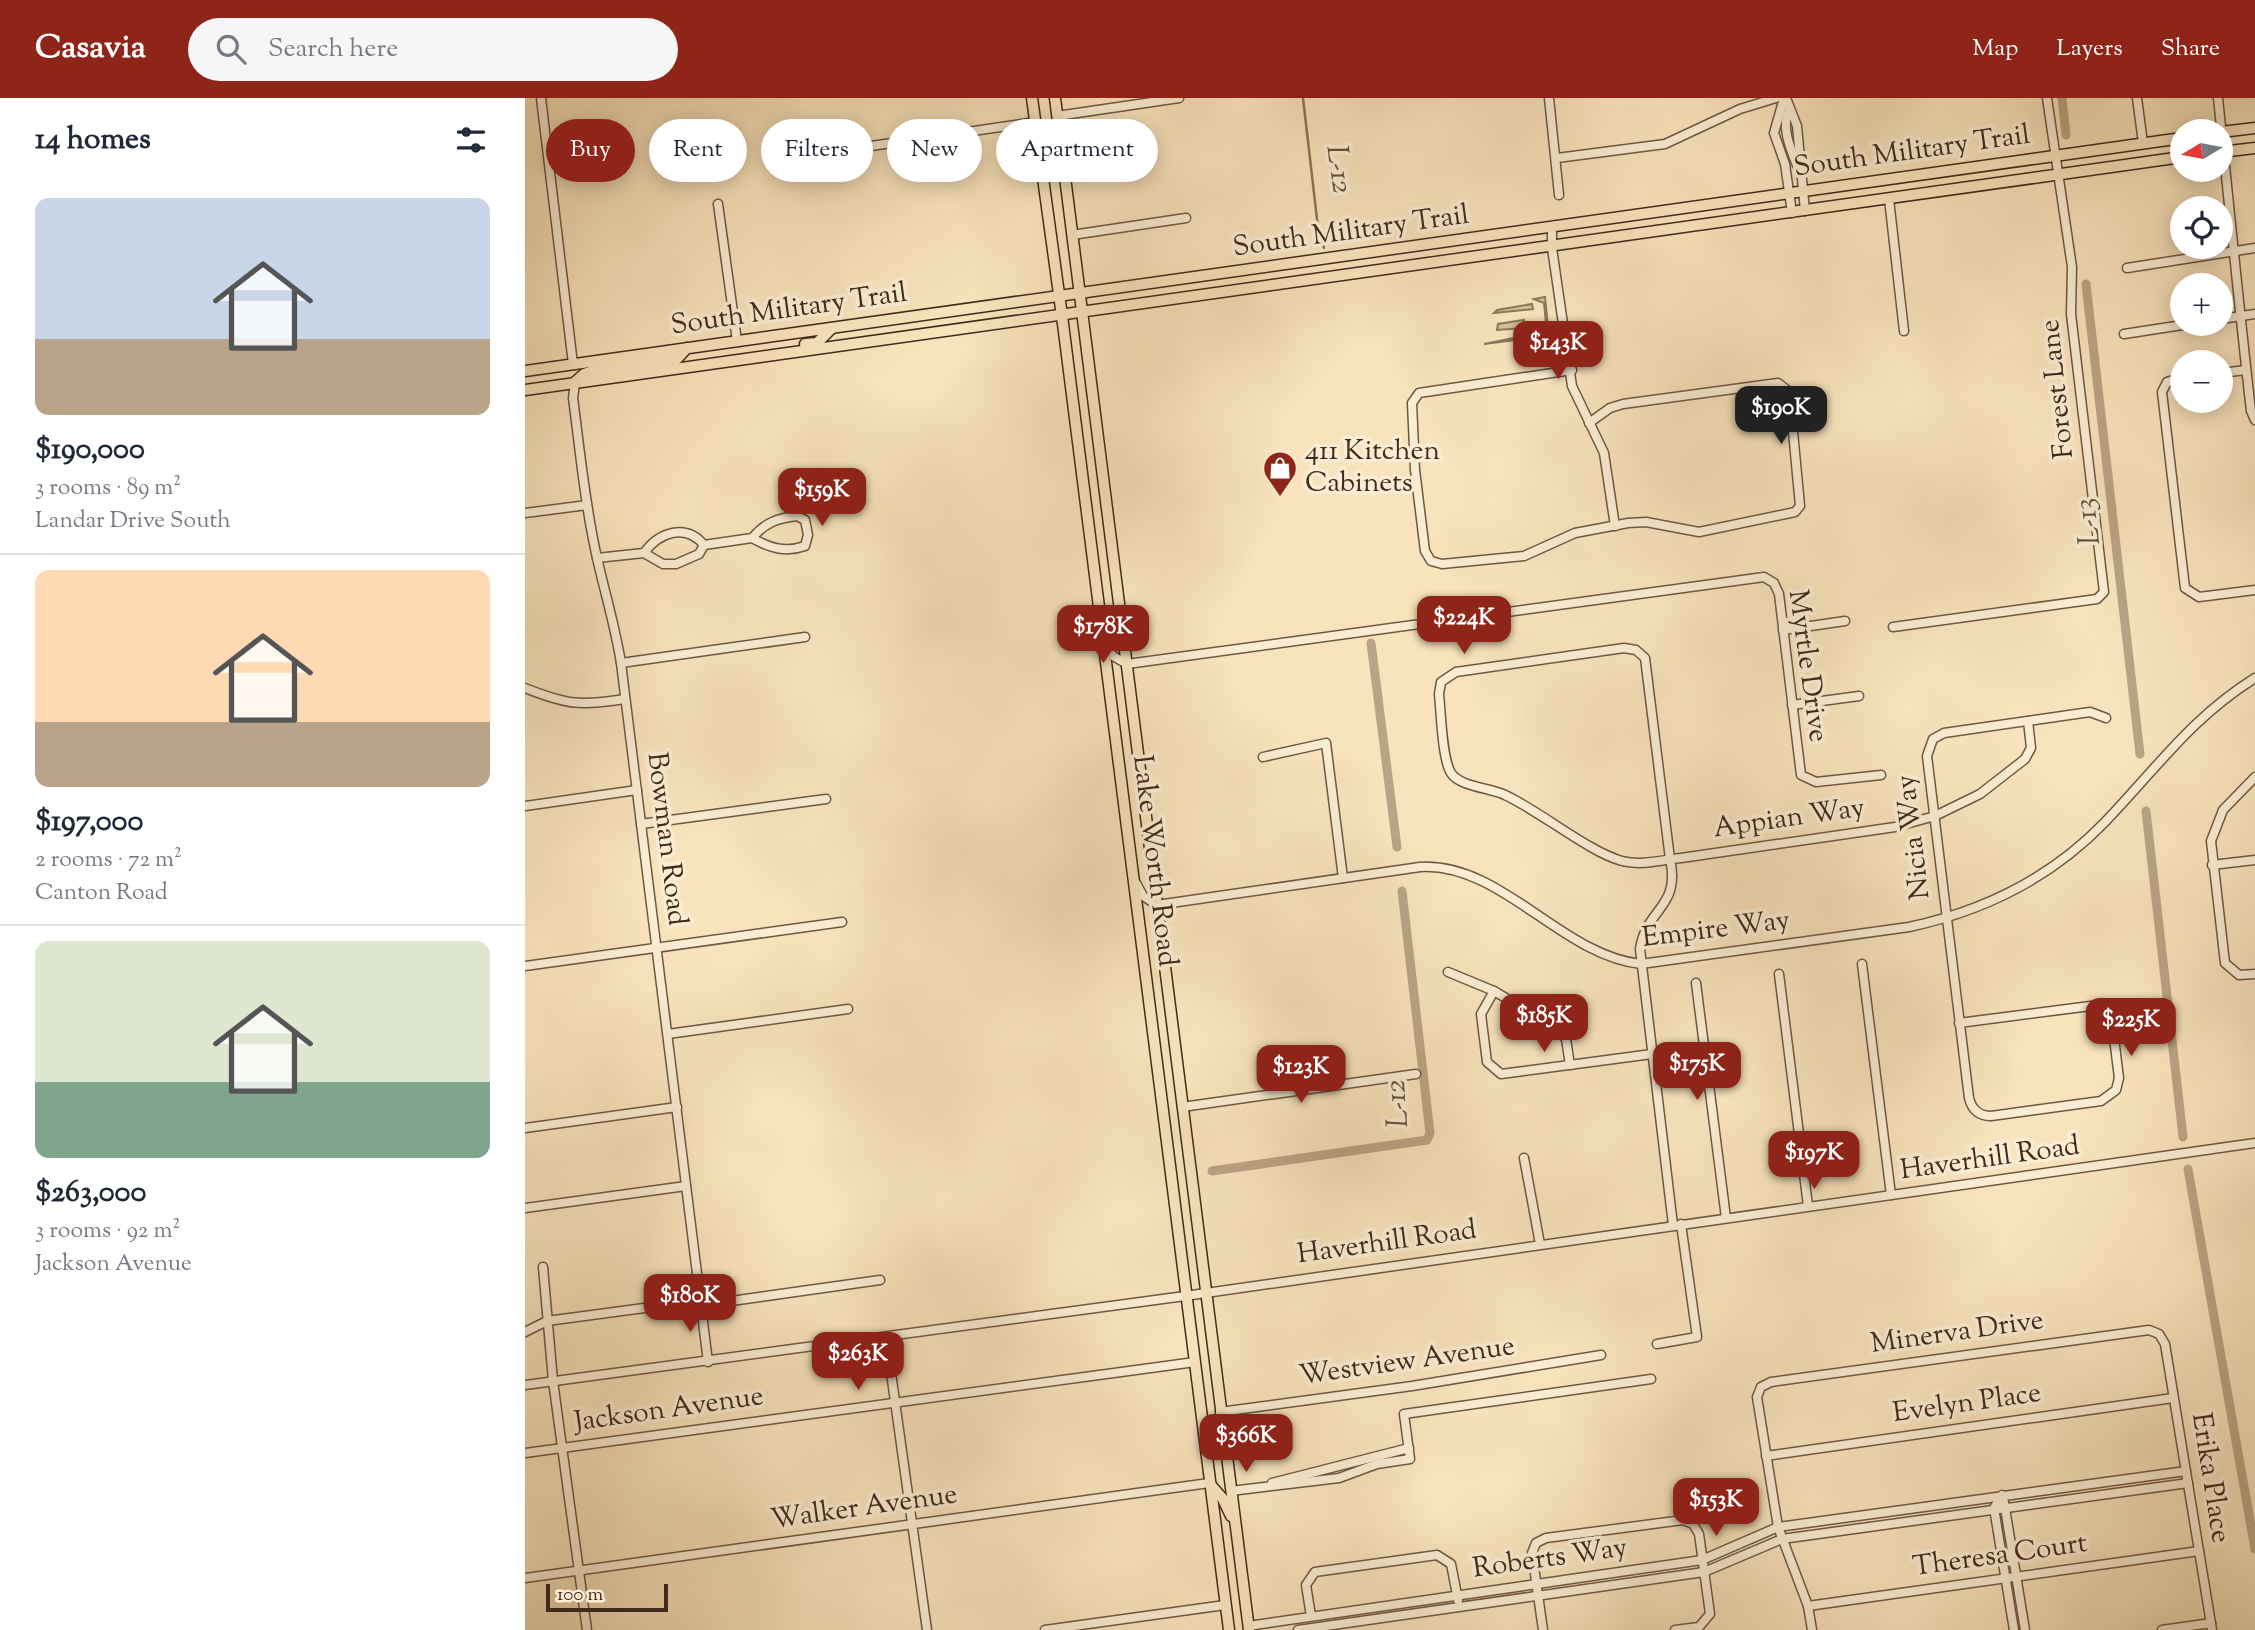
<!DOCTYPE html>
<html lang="en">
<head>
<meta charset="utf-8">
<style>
	:root { --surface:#fff; --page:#f6f6f7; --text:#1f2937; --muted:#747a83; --line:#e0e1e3; --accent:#8f2418 }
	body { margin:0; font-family:"Sorts Mill Goudy",serif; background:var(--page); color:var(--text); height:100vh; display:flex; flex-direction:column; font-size:26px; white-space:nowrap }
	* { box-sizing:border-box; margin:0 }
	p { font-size:23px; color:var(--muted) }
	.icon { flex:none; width:38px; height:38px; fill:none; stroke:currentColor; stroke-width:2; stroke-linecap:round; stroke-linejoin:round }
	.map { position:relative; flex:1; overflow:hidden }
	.details { display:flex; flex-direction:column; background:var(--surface); width:525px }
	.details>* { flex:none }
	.banner { position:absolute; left:21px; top:21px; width:665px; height:63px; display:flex; gap:14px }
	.needle { width:46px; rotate:260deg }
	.tools { position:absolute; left:1645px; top:21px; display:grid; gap:14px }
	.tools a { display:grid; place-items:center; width:63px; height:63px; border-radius:50%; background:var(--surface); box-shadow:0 4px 18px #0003; font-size:35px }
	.scale { position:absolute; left:21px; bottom:18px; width:122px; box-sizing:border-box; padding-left:7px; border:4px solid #412a1a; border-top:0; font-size:19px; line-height:24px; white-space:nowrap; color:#412a1a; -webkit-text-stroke:5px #faedd3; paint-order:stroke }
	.price { position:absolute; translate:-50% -60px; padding:0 16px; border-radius:14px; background:var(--accent); color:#fff; font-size:23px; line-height:46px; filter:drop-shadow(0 2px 4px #0008) }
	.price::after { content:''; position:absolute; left:50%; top:42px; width:21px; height:16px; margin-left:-10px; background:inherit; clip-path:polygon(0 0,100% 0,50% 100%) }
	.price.current { background:#222; color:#fff }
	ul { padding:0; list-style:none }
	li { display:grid; align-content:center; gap:14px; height:371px; padding:0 35px }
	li+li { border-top:2px solid var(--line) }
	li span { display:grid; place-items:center; height:217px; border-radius:14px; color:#555 }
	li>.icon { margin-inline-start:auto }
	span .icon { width:126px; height:126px; fill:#fffc; stroke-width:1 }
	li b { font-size:30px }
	h2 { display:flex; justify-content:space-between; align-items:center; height:84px; padding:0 35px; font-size:30px }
	.tag { padding:0 24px; border-radius:32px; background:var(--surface); box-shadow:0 4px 18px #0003; font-size:24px; line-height:63px }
	.tag.current { background:var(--accent); color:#fff }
	header { display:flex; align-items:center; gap:42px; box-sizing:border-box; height:98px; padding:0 35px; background:var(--accent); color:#fff }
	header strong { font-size:33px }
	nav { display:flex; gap:38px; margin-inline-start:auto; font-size:24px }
	.search { width:490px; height:63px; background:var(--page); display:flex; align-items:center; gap:18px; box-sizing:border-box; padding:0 24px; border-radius:38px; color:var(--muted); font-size:26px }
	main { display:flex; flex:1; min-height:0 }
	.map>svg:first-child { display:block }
</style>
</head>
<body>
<header>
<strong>Casavia</strong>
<div class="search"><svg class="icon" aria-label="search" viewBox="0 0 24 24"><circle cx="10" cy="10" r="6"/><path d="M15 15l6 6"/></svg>Search here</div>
<nav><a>Map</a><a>Layers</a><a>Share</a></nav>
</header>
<main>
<section class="details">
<h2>14 homes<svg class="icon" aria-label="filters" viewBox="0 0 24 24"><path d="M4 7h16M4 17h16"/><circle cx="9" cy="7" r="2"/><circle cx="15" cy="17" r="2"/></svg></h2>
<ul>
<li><span style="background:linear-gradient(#c9d6e8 65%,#b9a48a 0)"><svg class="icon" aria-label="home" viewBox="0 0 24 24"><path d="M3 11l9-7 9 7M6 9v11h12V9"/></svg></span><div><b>$190,000</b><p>3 rooms · 89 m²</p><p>Landar Drive South</p></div></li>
<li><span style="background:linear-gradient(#ffd9b3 70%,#b9a48a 0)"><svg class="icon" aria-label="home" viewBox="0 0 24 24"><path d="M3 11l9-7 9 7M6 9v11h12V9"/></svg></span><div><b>$197,000</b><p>2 rooms · 72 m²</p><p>Canton Road</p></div></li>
<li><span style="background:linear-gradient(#dfe7d0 65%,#7fa58c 0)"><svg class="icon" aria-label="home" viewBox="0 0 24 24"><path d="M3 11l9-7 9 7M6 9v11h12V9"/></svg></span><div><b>$263,000</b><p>3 rooms · 92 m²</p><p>Jackson Avenue</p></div></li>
</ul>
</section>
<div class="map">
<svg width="1730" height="1532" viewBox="0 0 1730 1532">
	<rect width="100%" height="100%" fill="#f8e3bc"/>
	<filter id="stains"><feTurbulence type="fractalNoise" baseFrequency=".00286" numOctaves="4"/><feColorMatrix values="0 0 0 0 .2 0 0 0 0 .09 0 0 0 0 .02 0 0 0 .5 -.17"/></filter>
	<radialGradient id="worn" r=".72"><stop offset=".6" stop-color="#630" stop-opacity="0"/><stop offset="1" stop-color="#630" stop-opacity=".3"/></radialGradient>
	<g fill="#d9c4a0" stroke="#8d775d" stroke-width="2">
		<polygon points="1020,199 1024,238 959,246 1018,234 1021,226 1019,205 1009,201"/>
		<polygon points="1007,206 1008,211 969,215 972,212"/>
		<polygon points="999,222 1000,230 972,232 973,226"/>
	</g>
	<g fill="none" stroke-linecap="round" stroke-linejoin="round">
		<polyline stroke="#8a735a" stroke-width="2.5" points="778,0 792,121 799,150"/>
		<g stroke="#baa485" stroke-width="9">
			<polyline points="1537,0 1541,37"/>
			<polyline points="1561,186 1615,656"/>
			<polyline points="846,545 872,749"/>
			<polyline points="1621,713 1658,1039"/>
			<polyline points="1663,1071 1730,1451"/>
			<polyline points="687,1073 902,1042 905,1035 877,793"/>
		</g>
		<g stroke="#6f5842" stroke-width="11">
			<g id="minor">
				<polyline points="16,0 48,266"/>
				<polyline points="1024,0 1034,97"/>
				<polyline points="1259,0 1249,35 1260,66 1267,115"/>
				<polyline points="1261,0 1272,28 1280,113"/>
				<polyline points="1612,0 1618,45"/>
				<path d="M1693,0C1704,105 1714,209 1726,313L1730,322"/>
				<path d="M1264,12C1255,29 1267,54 1273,70"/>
				<polyline points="532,18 654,0"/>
				<polyline points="305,54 510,24"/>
				<polyline points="1032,60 1140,46 1215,11 1251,0"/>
				<polyline points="1364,101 1379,233"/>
				<polyline points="193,106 212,243"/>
				<polyline points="1027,129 1027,150 1047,288 1079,355 1090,428"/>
				<polyline points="547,137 661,120"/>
				<polyline points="1602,170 1730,150"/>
				<polyline points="1696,221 1730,216"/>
				<polyline points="1599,236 1664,226"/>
				<polyline points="1047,272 894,295 887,305 890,372 900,453 906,463 917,466 999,458 1050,435 1103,425 1121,424 1174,434 1270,414 1275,408 1265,302 1262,292 1253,285 1098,306 1085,310 1064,325"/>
				<polyline points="1696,275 1721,272"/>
				<polyline points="1657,279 1642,284 1637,294 1660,490 1674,499 1730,492"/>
				<path d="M50,285L48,300C55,353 60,407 72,460C80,495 90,528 96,565L183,1264"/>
				<polyline points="0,415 62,407"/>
				<path d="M179,447L227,440C245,450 260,455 280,448L283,437L280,422L272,418C252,420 240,425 227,440"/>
				<path d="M119,455C134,434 161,425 179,447"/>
				<polyline points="72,460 119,455 138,466 151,466 174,456 179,447"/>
				<polyline points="1368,529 1572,501 1579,494 1546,216 1547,169 1522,0"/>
				<polyline points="1258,532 1320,523"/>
				<polyline points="579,543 588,558 602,566 1239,479 1249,485 1254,496 1276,677 1291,684 1356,677"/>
				<polyline points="96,565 280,539"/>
				<path d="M0,590C43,607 55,608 100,601"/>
				<polyline points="1267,607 1334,598"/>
				<polyline points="738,659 801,645 818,780"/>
				<polyline points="1730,679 1698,712 1686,743 1700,865 1714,877 1730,876"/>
				<polyline points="0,708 112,692"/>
				<polyline points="116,726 301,701"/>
				<polyline points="1687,767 1730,762"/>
				<path d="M611,785L618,798L632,807L895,769C976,764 1037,858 1116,866L1384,829C1459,813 1526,780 1580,724C1631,671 1666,620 1730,580"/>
				<polyline points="1337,866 1366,1097"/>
				<polyline points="0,868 317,824"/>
				<polyline points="923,874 969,893 1034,932 1041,941 1045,967"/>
				<polyline points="1254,876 1283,1108"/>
				<polyline points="1171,885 1201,1120"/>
				<polyline points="969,893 956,916 962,964 976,976 1127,956"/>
				<path d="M1434,925L1573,907L1585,918L1587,924L1594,980L1591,992L1576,1003L1466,1018C1454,1018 1447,1012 1444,1000L1402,658L1408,641L1419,635L1565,614L1581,620"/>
				<polyline points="143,936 323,911"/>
				<polyline points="657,1009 891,976"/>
				<polyline points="0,1030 152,1009"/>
				<polyline points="999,1060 1015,1146"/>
				<polyline points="0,1110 161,1088"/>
				<path d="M1148,1127L1115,851C1121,810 1156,810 1145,761L1120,560L1111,552L1099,550L931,574L916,584L914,596C916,614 917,661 926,675C935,689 966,690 980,697C1015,713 1064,754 1097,763C1116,768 1137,762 1156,760L1370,729L1410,718L1455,696L1500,661L1506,650L1503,623"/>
				<polyline points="18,1169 28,1283 62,1532"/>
				<polyline points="0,1234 22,1223 164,1204 185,1206 355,1182"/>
				<polyline points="361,1239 402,1532"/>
				<polyline points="1132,1246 1172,1239 1156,1126"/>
				<polyline points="0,1287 660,1198 1730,1045"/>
				<polyline points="695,1314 887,1288 1076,1257"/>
				<polyline points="0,1355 670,1264"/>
				<polyline points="1241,1358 1648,1300"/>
				<polyline points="747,1385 884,1350"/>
				<polyline points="706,1393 814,1380 852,1366 885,1361 879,1316 1126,1281"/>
				<polyline points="1477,1397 1469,1410 1489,1532"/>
				<polyline points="1479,1404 1500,1532"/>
				<polyline points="0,1480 684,1385"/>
				<polyline points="1283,1508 1674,1453"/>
				<polyline points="786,1518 781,1487 790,1474 912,1457 926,1466 933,1502"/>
				<polyline points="723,1528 1177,1462 1253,1429 1661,1373"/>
				<polyline points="520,1532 700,1507"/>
				<polyline points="773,1532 1179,1474 1257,1441 1663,1385"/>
				<polyline points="1018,1532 1007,1455 1011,1445 1021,1440 1158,1422 1168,1426 1174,1436 1185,1516 1174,1529 1150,1532"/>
				<polyline points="1287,1532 1283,1508 1253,1429 1232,1299 1236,1289 1246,1284 1624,1232 1634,1236 1640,1246 1687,1532"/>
				<polyline points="1637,1532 1686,1525"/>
			</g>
		</g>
		<g stroke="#412a1a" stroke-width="13">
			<g id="major">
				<polyline points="507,0 537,218 704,1532"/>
				<polyline points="530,0 724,1532"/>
				<polyline points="1696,34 1730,30"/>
				<polyline points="1696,54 1730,50"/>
				<polyline points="280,246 292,245 307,230"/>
				<polyline points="0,273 1657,40"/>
				<polyline points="50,284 59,276 68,273 152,261 162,250"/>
				<polyline points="0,292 1657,59"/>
				<polyline points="684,1385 698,1401 706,1418"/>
			</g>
		</g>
		<use href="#minor" stroke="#faedd3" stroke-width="8"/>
		<use href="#major" stroke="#f8e3bc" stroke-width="10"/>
	</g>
	<defs>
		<g id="shop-pin" transform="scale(1.75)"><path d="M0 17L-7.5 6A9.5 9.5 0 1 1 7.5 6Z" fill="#8f2418" stroke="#faedd3"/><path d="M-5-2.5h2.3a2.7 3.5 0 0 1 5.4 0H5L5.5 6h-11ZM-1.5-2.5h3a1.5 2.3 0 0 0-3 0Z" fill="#fff"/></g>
	</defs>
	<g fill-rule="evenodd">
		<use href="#shop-pin" x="755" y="370"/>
	</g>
	<g text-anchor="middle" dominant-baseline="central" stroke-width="7" stroke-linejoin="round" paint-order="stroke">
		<g font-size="28" fill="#412a1a" stroke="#faedd3">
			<text transform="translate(1387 54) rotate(-8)">South Military Trail</text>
			<text transform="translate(826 134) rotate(-8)">South Military Trail</text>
			<text transform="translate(264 212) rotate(-8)">South Military Trail</text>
			<text transform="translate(1533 291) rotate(-96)">Forest Lane</text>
			<text transform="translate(1282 568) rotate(82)">Myrtle Drive</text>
			<text transform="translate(1264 721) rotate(-8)">Appian Way</text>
			<text transform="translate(1389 739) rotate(-97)">Nicia Way</text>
			<text transform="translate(141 741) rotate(83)">Bowman Road</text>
			<text transform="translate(629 763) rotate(83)">Lake Worth Road</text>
			<text transform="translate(1191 832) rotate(-7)">Empire Way</text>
			<text transform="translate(1465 1061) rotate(-8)">Haverhill Road</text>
			<text transform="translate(862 1145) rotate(-8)">Haverhill Road</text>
			<text transform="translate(1432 1235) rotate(-8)">Minerva Drive</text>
			<text transform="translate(882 1264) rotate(-8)">Westview Avenue</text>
			<text transform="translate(1442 1306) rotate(-8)">Evelyn Place</text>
			<text transform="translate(144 1312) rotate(-8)">Jackson Avenue</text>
			<text transform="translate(1685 1380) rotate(81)">Erika Place</text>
			<text transform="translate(339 1410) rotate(-8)">Walker Avenue</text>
			<text transform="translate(1475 1458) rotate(-8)">Theresa Court</text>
			<text transform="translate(1025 1461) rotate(-8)">Roberts Way</text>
		</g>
		<g font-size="28" fill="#412a1a" stroke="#faedd3" text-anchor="start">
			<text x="780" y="354">411 Kitchen<tspan x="780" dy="32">Cabinets</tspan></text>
		</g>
		<g font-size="30" font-style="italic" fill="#654f3a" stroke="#faedd3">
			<text transform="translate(813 71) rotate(82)">L-12</text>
			<text transform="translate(1564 424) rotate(-97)">L-13</text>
			<text transform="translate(873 1006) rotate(-94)">L-12</text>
		</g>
	</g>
	<rect width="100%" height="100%" filter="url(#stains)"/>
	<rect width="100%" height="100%" fill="url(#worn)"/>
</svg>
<div class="tools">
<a><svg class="needle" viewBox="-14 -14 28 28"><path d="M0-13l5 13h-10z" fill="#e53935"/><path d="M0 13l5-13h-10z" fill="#747a83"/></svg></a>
<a><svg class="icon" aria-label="locate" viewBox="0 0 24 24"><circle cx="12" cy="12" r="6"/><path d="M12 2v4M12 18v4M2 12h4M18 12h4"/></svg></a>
<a>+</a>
<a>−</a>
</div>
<div class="scale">100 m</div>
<b class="price" style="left:1033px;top:283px">$143K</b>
<b class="price current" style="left:1256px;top:348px">$190K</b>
<b class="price" style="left:297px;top:430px">$159K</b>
<b class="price" style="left:939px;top:558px">$224K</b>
<b class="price" style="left:578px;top:567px">$178K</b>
<b class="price" style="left:1019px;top:956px">$185K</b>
<b class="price" style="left:1606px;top:960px">$225K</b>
<b class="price" style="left:1172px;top:1004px">$175K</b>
<b class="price" style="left:776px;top:1007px">$123K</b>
<b class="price" style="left:1289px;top:1093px">$197K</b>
<b class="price" style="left:165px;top:1236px">$180K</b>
<b class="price" style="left:333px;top:1294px">$263K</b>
<b class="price" style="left:721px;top:1376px">$366K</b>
<b class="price" style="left:1191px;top:1440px">$153K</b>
<div class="banner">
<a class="tag current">Buy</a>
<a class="tag">Rent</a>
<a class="tag">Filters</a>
<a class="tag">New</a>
<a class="tag">Apartment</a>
</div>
</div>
</main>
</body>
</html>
